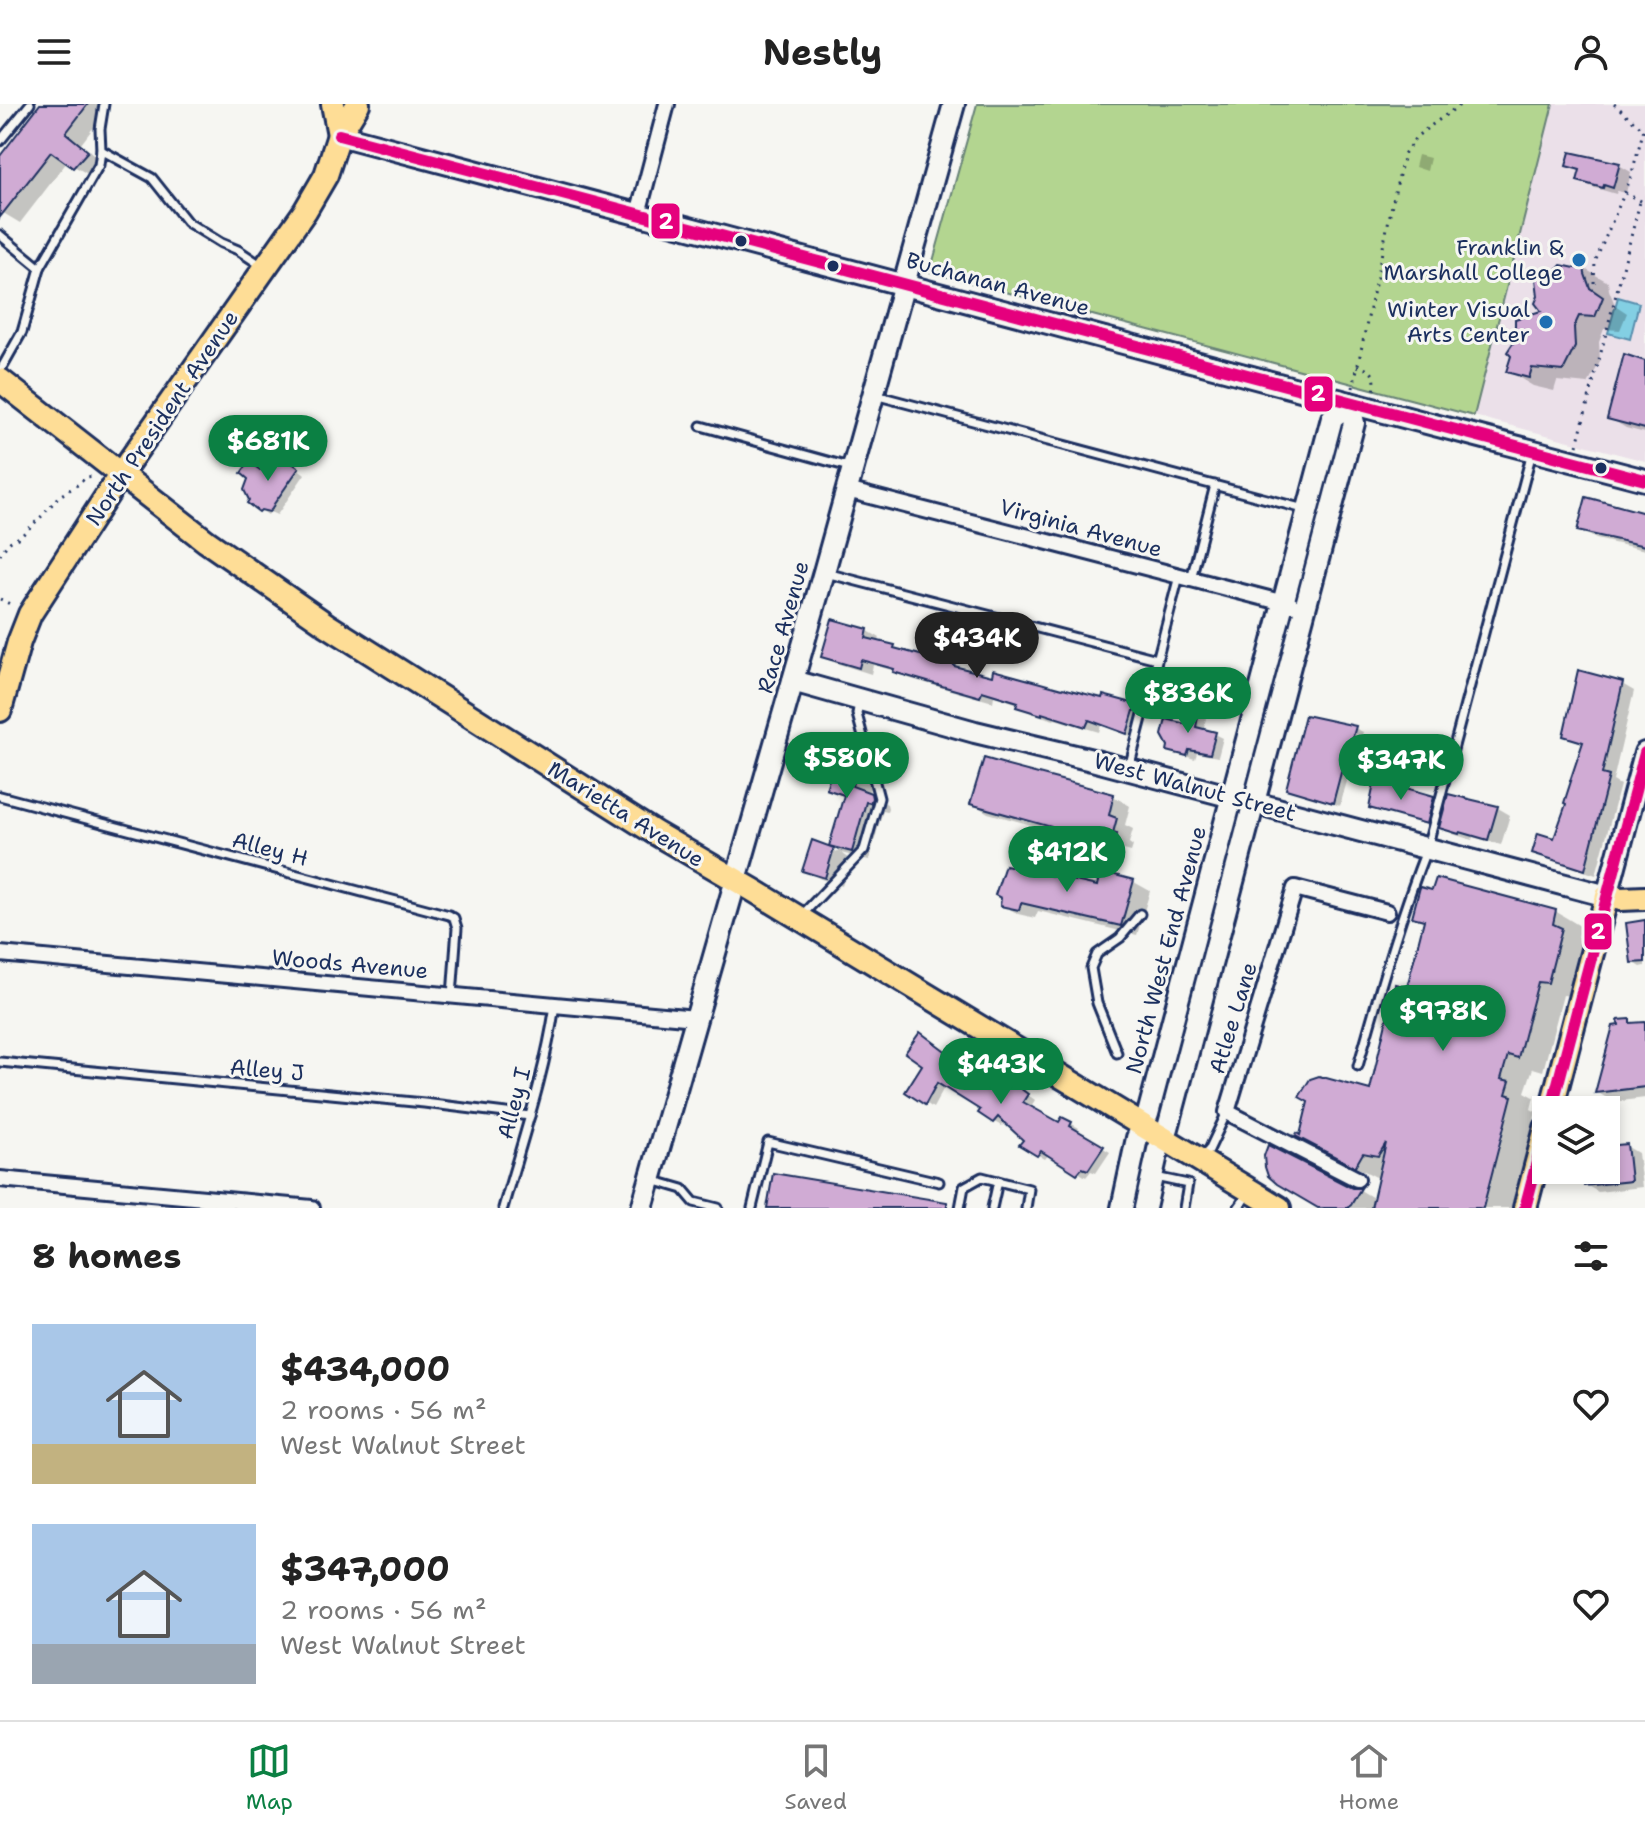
<!DOCTYPE html>
<html lang="en">
<head>
<meta charset="utf-8">
<style>
	:root { --surface:#fff; --page:#f6f6f6; --text:#222; --muted:#767676; --line:#e0e0e0; --accent:#0b8043 }
	body { margin:0; font-family:"Shantell Sans",sans-serif; background:var(--page); color:var(--text); height:100vh; display:flex; flex-direction:column; font-size:30px; white-space:nowrap }
	* { box-sizing:border-box; margin:0 }
	p { font-size:26px; color:var(--muted) }
	.icon { flex:none; width:44px; height:44px; fill:none; stroke:currentColor; stroke-width:2; stroke-linecap:round; stroke-linejoin:round }
	.map { position:relative; height:1104px; overflow:hidden }
	.sheet { display:flex; flex-direction:column; background:var(--surface); flex:1 }
	.sheet>* { flex:none }
	.buttons { position:absolute; left:1532px; top:992px; display:grid; gap:16px }
	.buttons a { display:grid; place-items:center; width:88px; height:88px; border-radius:0px; background:var(--surface); box-shadow:0 4px 12px #0003; font-size:40px }
	.price { position:absolute; translate:-50% -68px; padding:0 18px; border-radius:28px; background:var(--accent); color:#fff; font-size:26px; line-height:52px; filter:drop-shadow(0 2px 4px #0008) }
	.price::after { content:''; position:absolute; left:50%; top:48px; width:24px; height:18px; margin-left:-12px; background:inherit; clip-path:polygon(0 0,100% 0,50% 100%) }
	.price.current { background:#222; color:#fff }
	ul { padding:0; list-style:none }
	li { display:flex; align-items:center; gap:24px; height:200px; padding:0 32px }
	li span { display:grid; place-items:center; flex:none; width:224px; height:160px; border-radius:0px; color:#555 }
	li>.icon { margin-inline-start:auto }
	span .icon { width:96px; height:96px; fill:#fffc; stroke-width:1 }
	li b { font-size:34px }
	h2 { display:flex; justify-content:space-between; align-items:center; height:96px; padding:0 32px; font-size:34px }
	header { display:flex; justify-content:space-between; align-items:center; height:104px; padding:0 32px; background:var(--surface); font-size:36px; font-weight:700 }
	.dock { display:flex; justify-content:space-around; align-items:center; height:112px; border-top:2px solid var(--line); background:var(--surface); font-size:22px; color:var(--muted) }
	.dock a { display:grid; justify-items:center; gap:4px }
	.dock .current { color:var(--accent) }
	.map>svg:first-child { display:block }
</style>
</head>
<body>
<header><svg class="icon" aria-label="menu" viewBox="0 0 24 24"><path d="M4 6h16M4 12h16M4 18h16"/></svg>Nestly<svg class="icon" aria-label="person" viewBox="0 0 24 24"><circle cx="12" cy="8" r="4"/><path d="M4 21q1-7 8-7t8 7"/></svg></header>
<div class="map">
<svg width="1645" height="1104" viewBox="0 0 1645 1104">
	<rect width="100%" height="100%" fill="#f6f6f2"/>
	<filter id="ink" filterUnits="userSpaceOnUse"><feTurbulence type="fractalNoise" baseFrequency=".0125" numOctaves="2"/><feDisplacementMap in="SourceGraphic" scale="16" xChannelSelector="R" yChannelSelector="G"/><feConvolveMatrix kernelMatrix="1 2 1 2 8 2 1 2 1" color-interpolation-filters="sRGB"/></filter>
	<g filter="url(#ink)">
		<polygon fill="#ebe0e9" points="1553,0 1645,0 1645,357 1474,312"/>
		<polygon fill="#b3d590" stroke="#678277" stroke-width="2" points="977,0 1553,0 1474,312 930,168"/>
		<polygon fill="#83cfe3" stroke="#598fae" stroke-width="2" points="1618,193 1639,199 1630,235 1608,229"/>
		<g fill="#0003">
			<polygon points="42,0 97,0 106,7 81,40 103,58 91,72 67,58 20,119 0,107 0,55"/>
			<polygon points="1418,51 1430,54 1427,67 1415,63"/>
			<polygon points="1569,61 1619,61 1631,68 1626,89 1617,87 1616,90 1592,83 1580,76 1582,68"/>
			<polygon points="1583,164 1608,178 1609,186 1615,201 1627,209 1620,226 1604,225 1599,238 1600,258 1588,280 1557,277 1554,287 1533,282 1508,267 1545,208 1575,166"/>
			<polygon points="1645,259 1645,329 1626,324 1609,314"/>
			<polygon points="289,358 305,370 277,411 270,408 268,411 249,398 262,368"/>
			<polygon points="1645,411 1645,446 1596,435 1580,426"/>
			<polygon points="868,527 880,534 878,539 959,566 1135,602 1147,608 1139,635 1101,621 1099,628 1055,615 1054,616 1031,609 1019,602 1019,600 994,592 993,598 908,574 899,568 873,561 871,570 836,559 824,552"/>
			<polygon points="1622,580 1634,587 1613,677 1620,681 1596,771 1545,754 1534,748 1555,736 1584,640 1565,631"/>
			<polygon points="1200,601 1208,606 1203,627 1215,630 1223,634 1218,653 1197,649 1195,655 1177,650 1169,646"/>
			<polygon points="1355,624 1363,628 1358,646 1356,645 1340,702 1296,688 1289,684"/>
			<polygon points="860,653 876,662 868,691 873,704 876,703 874,693 887,700 888,704 887,707 883,706 869,756 841,749 850,756 842,782 821,775 804,766 813,739 838,748 839,746 832,741 846,694 828,684"/>
			<polygon points="1113,692 1130,702 1125,721 1133,725 1129,739 1133,742 1131,748 988,709 972,699"/>
			<polygon points="1433,694 1441,699 1434,723 1379,707 1371,703"/>
			<polygon points="1477,698 1498,704 1510,711 1501,741 1473,733 1472,736 1453,730 1441,723"/>
			<polygon points="1101,770 1134,778 1150,787 1137,831 1038,807 1035,814 1018,810 1002,800 1098,784"/>
			<polygon points="1555,807 1580,822 1578,835 1586,840 1573,892 1563,891 1543,967 1533,964 1525,988 1534,993 1531,1005 1536,1008 1511,1104 1322,1104 1352,1086 1360,1086 1375,1095 1380,1075 1323,1046 1371,988 1409,885 1426,819 1414,812"/>
			<polygon points="1645,818 1645,862 1641,863 1633,858"/>
			<polygon points="1629,917 1636,921 1645,920 1645,994 1613,998 1597,988"/>
			<polygon points="928,935 959,957 955,965 969,974 998,980 1009,977 1035,996 1030,1004 1060,1020 1063,1015 1079,1024 1076,1028 1110,1048 1096,1069 1091,1067 1086,1073 1049,1050 1045,1055 1022,1041 1025,1036 1006,1017 1002,1022 994,1018 980,1009 982,1005 945,982 933,1004 908,987 924,961"/>
			<polygon points="1626,1042 1638,1049 1642,1083 1598,1088 1586,1081 1584,1066 1606,1066 1606,1043"/>
		</g>
		<g fill="#d0abd4" stroke="#1b2f5e" stroke-width="2">
			<polygon points="40,0 88,0 66,29 88,47 73,64 51,48 0,113 0,52"/>
			<polygon points="1570,48 1620,59 1613,84 1604,81 1603,84 1577,77 1580,66 1566,62"/>
			<polygon points="1561,161 1575,164 1584,162 1585,170 1590,184 1603,193 1595,213 1579,212 1574,223 1575,243 1563,267 1532,264 1529,274 1506,268 1511,252 1507,248 1513,239 1515,231 1515,215 1541,207 1535,199 1538,192 1536,175 1555,168"/>
			<polygon points="1624,250 1645,257 1645,325 1607,315"/>
			<polygon points="281,351 299,364 274,400 272,405 269,408 261,406 259,408 247,399 249,396 244,386 248,375 241,369 249,358 260,366 269,355 275,359"/>
			<polygon points="1586,393 1645,409 1645,442 1577,427"/>
			<polygon points="832,515 868,525 866,534 895,541 894,544 954,560 954,562 992,572 993,566 1062,585 1063,584 1102,594 1103,591 1136,600 1127,630 1089,616 1086,623 1042,609 1042,611 1016,603 1018,598 982,587 980,593 893,568 894,565 861,556 859,564 821,553"/>
			<polygon points="1578,566 1623,578 1602,670 1609,672 1585,766 1532,749 1538,729 1554,734 1566,700 1564,699 1571,677 1570,677 1583,638 1563,632"/>
			<polygon points="1194,597 1201,599 1196,623 1216,628 1210,650 1189,646 1187,652 1167,647 1168,642 1162,631 1166,615 1186,620"/>
			<polygon points="1305,611 1356,622 1350,643 1348,642 1333,699 1286,685"/>
			<polygon points="839,644 861,651 852,682 871,689 872,694 870,699 866,698 852,748 829,742 844,691 826,685"/>
			<polygon points="984,654 1005,660 1004,661 1114,690 1109,711 1117,714 1113,729 1117,730 1115,741 970,700"/>
			<polygon points="1375,675 1434,692 1427,720 1369,704"/>
			<polygon points="1448,690 1498,702 1488,736 1460,728 1459,730 1439,724"/>
			<polygon points="812,736 834,744 825,774 802,767"/>
			<polygon points="1005,761 1097,782 1100,767 1134,776 1121,822 1021,799 1019,806 1000,802 1001,794 995,791"/>
			<polygon points="1436,774 1556,806 1553,820 1562,824 1548,879 1538,878 1518,954 1508,951 1501,975 1510,977 1506,990 1512,992 1483,1104 1371,1104 1386,1039 1378,1052 1363,1049 1355,1063 1295,1032 1297,1029 1300,1031 1308,998 1299,993 1310,975 1319,972 1370,986 1395,880 1407,883 1424,816 1412,813 1420,783 1432,786"/>
			<polygon points="1645,816 1645,858 1631,859 1626,819"/>
			<polygon points="1630,915 1630,919 1645,918 1645,983 1595,989 1613,922 1619,921 1618,916"/>
			<polygon points="920,928 952,952 948,959 968,971 975,962 997,978 1001,970 1028,990 1023,998 1059,1018 1062,1013 1072,1018 1070,1022 1104,1042 1088,1066 1082,1064 1077,1070 1041,1047 1037,1052 1019,1041 1023,1036 998,1013 993,1019 978,1009 980,1006 937,979 925,1001 905,988 922,961 905,949"/>
			<polygon points="1627,1040 1631,1077 1584,1082 1582,1066 1606,1066 1606,1042"/>
			<polygon points="1268,1041 1352,1084 1361,1084 1351,1101 1347,1104 1318,1104 1277,1080 1268,1072 1265,1063 1264,1052"/>
			<polygon points="773,1069 947,1098 947,1104 767,1104"/>
		</g>
		<g fill="none" stroke-linecap="round" stroke-linejoin="round">
			<g stroke="#1b2f5e" stroke-width="13">
				<g id="lane">
					<polyline points="0,37 30,0"/>
					<polyline points="101,46 152,74 187,118 221,139 238,146 262,162"/>
					<polyline points="0,131 40,164"/>
					<polyline points="0,267 22,228 40,164 99,61 101,46 100,25 104,0"/>
					<polyline points="875,291 1304,405"/>
					<polyline points="701,322 849,363"/>
					<polyline points="826,469 1157,555"/>
					<polyline points="1191,475 1215,381"/>
					<polyline points="1129,664 1179,472"/>
					<polyline points="0,692 449,811 454,814 457,824 452,892"/>
					<polyline points="801,812 864,746 879,694 857,610 859,599"/>
					<polyline points="1117,949 1097,899 1091,864 1097,850 1120,834 1140,810"/>
					<polyline points="0,958 424,999 530,1012"/>
					<path d="M1358,962C1379,889 1399,815 1427,744L1532,348"/>
					<polyline points="1201,1054 1209,1046 1227,1008"/>
					<polyline points="1155,1073 1188,1080 1184,1104"/>
					<polyline points="652,1076 683,1085 694,1098 718,1104"/>
					<path d="M503,1104C522,1037 545,970 555,901"/>
					<polyline points="752,1104 768,1038 939,1078"/>
					<polyline points="960,1104 964,1083 982,1073 1029,1085 1026,1104"/>
					<polyline points="992,1104 998,1077"/>
					<polyline points="1238,1104 1248,1090"/>
				</g>
			</g>
			<g stroke="#1b2f5e" stroke-width="20">
				<g id="street">
					<polyline points="638,110 667,0"/>
					<polyline points="847,386 1292,501"/>
					<polyline points="0,850 696,914"/>
					<polyline points="0,1075 312,1104"/>
					<polyline points="1357,1075 1227,1008 1295,784 1387,808"/>
				</g>
			</g>
			<g stroke="#1b2f5e" stroke-width="26">
				<g id="secondary">
					<polyline points="339,31 1327,293 1645,376"/>
					<polyline points="793,577 975,628 1092,656 1607,792 1645,649"/>
					<polyline points="642,1104 824,468 954,0"/>
					<polyline points="1122,1104 1137,1034 1148,1010 1332,314 1349,299"/>
					<polyline points="1145,1104 1158,1046 1168,1024 1354,319 1349,299"/>
				</g>
			</g>
			<g stroke="#1b2f5e" stroke-width="28">
				<g id="primary">
					<polyline points="333,0 339,31"/>
					<polyline points="0,276 206,437 327,521 655,729 753,786 1279,1104"/>
					<polyline points="0,606 19,538 30,510 130,356 305,107 326,71 339,31 358,0"/>
					<polyline points="1551,1006 1607,792 1621,795 1645,794"/>
					<polyline points="1525,1104 1546,1024"/>
				</g>
			</g>
			<g stroke="#1b2f5e" stroke-width="3" stroke-dasharray="2 6" stroke-linecap="butt">
				<polyline points="1614,0 1644,26"/>
				<polyline points="1625,89 1645,99"/>
				<polyline points="1594,179 1595,158 1630,76 1645,21"/>
				<path d="M1357,262C1373,266 1377,271 1374,288"/>
				<polyline points="1353,284 1392,101 1404,50 1416,33 1425,26 1461,0"/>
				<polyline points="1577,341 1640,98"/>
				<polyline points="0,451 6,442 11,437 20,433 44,410 58,393 79,380 86,373 96,372"/>
				<polyline points="0,495 14,502"/>
			</g>
			<use href="#lane" stroke="#f6f6f2" stroke-width="7"/>
			<use href="#street" stroke="#f6f6f2" stroke-width="14"/>
			<use href="#secondary" stroke="#f6f6f2" stroke-width="20"/>
			<use href="#primary" stroke="#fedd96" stroke-width="22"/>
			<g stroke="#f6f6f2" stroke-width="18">
				<g id="bus-1">
					<polyline points="339,31 1645,376"/>
					<polyline points="1551,1006 1645,649"/>
					<polyline points="1525,1104 1546,1024"/>
				</g>
			</g>
			<use href="#bus-1" stroke="#e5007d" stroke-width="12"/>
		</g>
	</g>
	<g fill="#1b2f5e" stroke="#f6f6f2" stroke-width="3">
		<circle cx="741" cy="137" r="7"/>
		<circle cx="833" cy="162" r="7"/>
		<circle cx="1601" cy="364" r="7"/>
	</g>
	<g fill="#1f6fb2" stroke="#f6f6f2" stroke-width="3">
		<circle cx="1579" cy="156" r="8"/>
		<circle cx="1546" cy="218" r="8"/>
	</g>
	<g text-anchor="middle" dominant-baseline="central" stroke-width="6" stroke-linejoin="round" paint-order="stroke">
		<g font-size="22" fill="#1b2f5e" stroke="#f6f6f2" text-anchor="end">
			<text x="1563" y="143">Franklin &amp;<tspan x="1563" dy="25">Marshall College</tspan></text>
			<text x="1530" y="205">Winter Visual<tspan x="1530" dy="25">Arts Center</tspan></text>
		</g>
		<g font-size="22" fill="#1b2f5e" stroke="#f6f6f2">
			<text transform="translate(998 180) rotate(15)">Buchanan Avenue</text>
			<text transform="translate(162 314) rotate(-56)">North President Avenue</text>
			<text transform="translate(1081 424) rotate(15)">Virginia Avenue</text>
			<text transform="translate(783 523) rotate(-74)">Race Avenue</text>
			<text transform="translate(1195 683) rotate(15)">West Walnut Street</text>
			<text transform="translate(626 710) rotate(32)">Marietta Avenue</text>
			<text transform="translate(270 745) rotate(15)">Alley H</text>
			<text transform="translate(1166 846) rotate(-75)">North West End Avenue</text>
			<text transform="translate(350 860) rotate(5)">Woods Avenue</text>
			<text transform="translate(1233 914) rotate(-73)">Atlee Lane</text>
			<text transform="translate(267 966) rotate(5)">Alley J</text>
			<text transform="translate(514 999) rotate(-75)">Alley I</text>
		</g>
	</g>
	<g stroke="#f6f6f2" stroke-width="3">
		<rect x="650" y="98" width="31" height="38" rx="8" fill="#e5007d"/>
		<rect x="1303" y="271" width="31" height="38" rx="8" fill="#e5007d"/>
		<rect x="1583" y="808" width="30" height="39" rx="8" fill="#e5007d"/>
	</g>
	<g font-size="22" text-anchor="middle" font-weight="bold" fill="#fff">
		<text x="666" y="125">2</text>
		<text x="1318" y="297">2</text>
		<text x="1598" y="835">2</text>
	</g>
</svg>
<div class="buttons">
<a><svg class="icon" aria-label="layers" viewBox="0 0 24 24"><path d="M12 4l9 5-9 5-9-5zM3 14l9 5 9-5"/></svg></a>
</div>
<b class="price" style="left:268px;top:379px">$681K</b>
<b class="price current" style="left:977px;top:576px">$434K</b>
<b class="price" style="left:1188px;top:631px">$836K</b>
<b class="price" style="left:847px;top:696px">$580K</b>
<b class="price" style="left:1401px;top:698px">$347K</b>
<b class="price" style="left:1067px;top:790px">$412K</b>
<b class="price" style="left:1443px;top:949px">$978K</b>
<b class="price" style="left:1001px;top:1002px">$443K</b>
</div>
<section class="sheet">
<h2>8 homes<svg class="icon" aria-label="filters" viewBox="0 0 24 24"><path d="M4 7h16M4 17h16"/><circle cx="9" cy="7" r="2"/><circle cx="15" cy="17" r="2"/></svg></h2>
<ul>
<li><span style="background:linear-gradient(#a9c7e8 75%,#c2b280 0)"><svg class="icon" aria-label="home" viewBox="0 0 24 24"><path d="M3 11l9-7 9 7M6 9v11h12V9"/></svg></span><div><b>$434,000</b><p>2 rooms · 56 m²</p><p>West Walnut Street</p></div><svg class="icon" aria-label="heart" viewBox="0 0 24 24"><path d="M12 20l-8-8c-3-5 5-10 8-4 3-6 11-1 8 4z"/></svg></li>
<li><span style="background:linear-gradient(#a9c7e8 75%,#9aa5b1 0)"><svg class="icon" aria-label="home" viewBox="0 0 24 24"><path d="M3 11l9-7 9 7M6 9v11h12V9"/></svg></span><div><b>$347,000</b><p>2 rooms · 56 m²</p><p>West Walnut Street</p></div><svg class="icon" aria-label="heart" viewBox="0 0 24 24"><path d="M12 20l-8-8c-3-5 5-10 8-4 3-6 11-1 8 4z"/></svg></li>
</ul>
</section>
<nav class="dock">
<a class="current"><svg class="icon" aria-label="map" viewBox="0 0 24 24"><path d="M3 6l6-2 6 2 6-2v14l-6 2-6-2-6 2zM9 4v14M15 6v14"/></svg>Map</a>
<a><svg class="icon" aria-label="saved" viewBox="0 0 24 24"><path d="M7 4h10v16l-5-4-5 4z"/></svg>Saved</a>
<a><svg class="icon" aria-label="home" viewBox="0 0 24 24"><path d="M3 11l9-7 9 7M6 9v11h12V9"/></svg>Home</a>
</nav>
</body>
</html>
